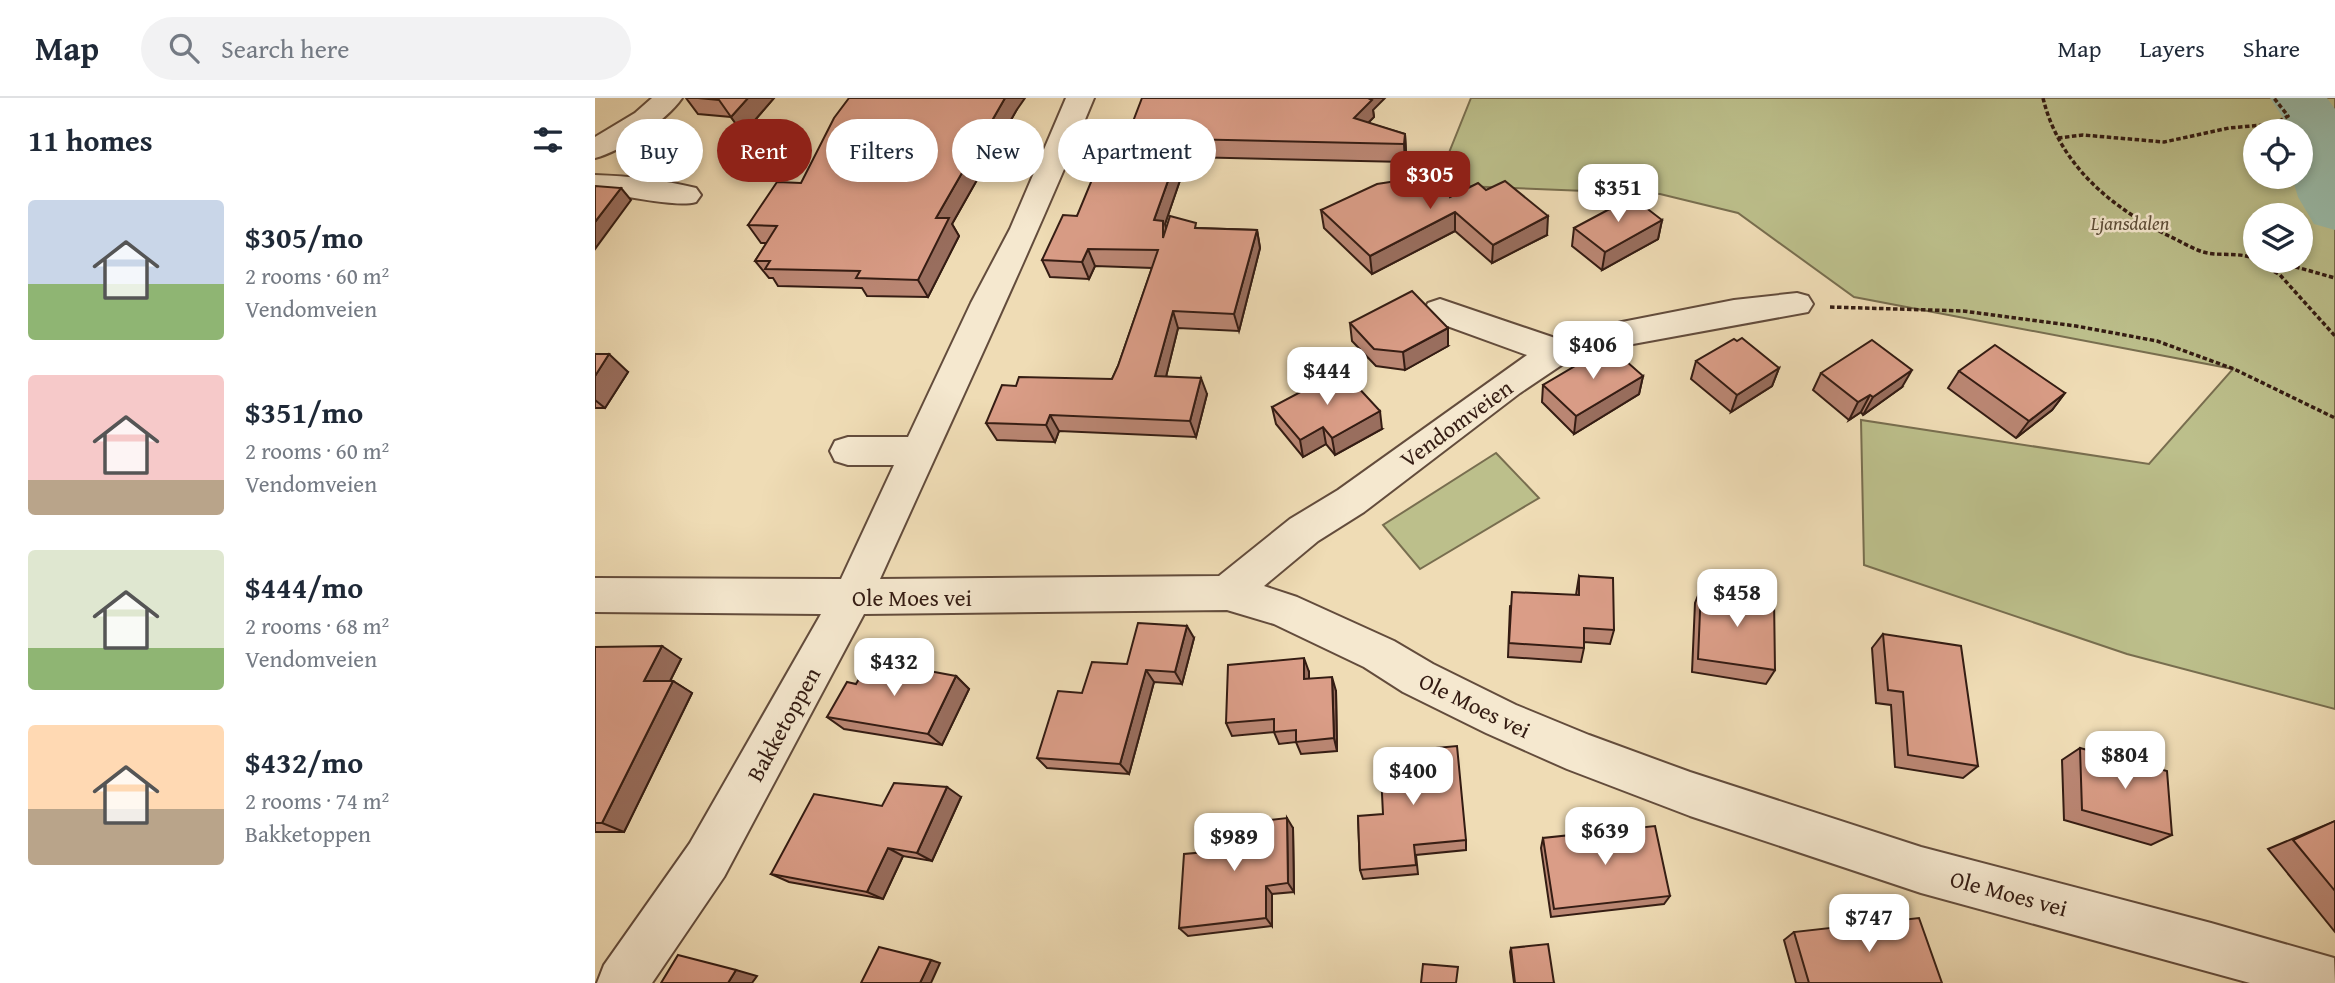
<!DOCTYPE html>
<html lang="en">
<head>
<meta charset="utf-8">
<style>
	:root { --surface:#fff; --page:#f2f2f3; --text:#1f2937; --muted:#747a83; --line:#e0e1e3; --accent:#8f2418 }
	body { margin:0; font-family:"Gentium Book Plus",serif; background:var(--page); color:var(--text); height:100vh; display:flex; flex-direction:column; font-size:26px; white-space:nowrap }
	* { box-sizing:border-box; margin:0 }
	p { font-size:23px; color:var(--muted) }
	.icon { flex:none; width:38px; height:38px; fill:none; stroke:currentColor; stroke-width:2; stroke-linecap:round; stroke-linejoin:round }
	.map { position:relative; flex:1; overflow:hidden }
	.side { display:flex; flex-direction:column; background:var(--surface); width:595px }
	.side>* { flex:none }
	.guide { position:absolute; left:21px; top:21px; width:665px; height:63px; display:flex; gap:14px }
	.tools { position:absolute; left:1648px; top:21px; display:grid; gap:14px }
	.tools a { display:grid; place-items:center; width:70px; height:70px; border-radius:50%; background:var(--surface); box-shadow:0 4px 10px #0003; font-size:35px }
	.price { position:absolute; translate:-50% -60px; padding:0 16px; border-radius:14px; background:#fff; color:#222; font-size:23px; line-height:46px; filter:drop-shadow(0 2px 4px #0008) }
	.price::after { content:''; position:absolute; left:50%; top:42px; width:21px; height:16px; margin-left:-10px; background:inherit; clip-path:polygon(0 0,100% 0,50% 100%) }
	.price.active { background:var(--accent); color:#fff }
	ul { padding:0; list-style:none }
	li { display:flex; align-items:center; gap:21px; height:175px; padding:0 28px }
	li span { display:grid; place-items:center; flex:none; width:196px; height:140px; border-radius:7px; color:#555 }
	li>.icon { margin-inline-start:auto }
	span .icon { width:84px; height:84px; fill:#fffc; stroke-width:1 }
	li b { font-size:30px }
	h2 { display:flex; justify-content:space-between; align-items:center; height:84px; padding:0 28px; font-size:30px }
	.tag { padding:0 24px; border-radius:32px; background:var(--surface); box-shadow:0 4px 10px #0003; font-size:24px; line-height:63px }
	.tag.active { background:var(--accent); color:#fff }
	header { display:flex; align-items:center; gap:42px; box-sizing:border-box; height:98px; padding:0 35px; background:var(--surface); border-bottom:2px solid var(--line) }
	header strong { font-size:33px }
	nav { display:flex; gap:38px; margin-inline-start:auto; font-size:24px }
	.search { width:490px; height:63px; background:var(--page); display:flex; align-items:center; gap:18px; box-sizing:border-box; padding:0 24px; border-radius:38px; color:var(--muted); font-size:26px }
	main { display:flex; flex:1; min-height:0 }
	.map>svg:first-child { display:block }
</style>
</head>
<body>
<header>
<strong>Map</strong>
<div class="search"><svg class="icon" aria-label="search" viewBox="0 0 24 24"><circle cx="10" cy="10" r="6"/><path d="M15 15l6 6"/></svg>Search here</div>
<nav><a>Map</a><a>Layers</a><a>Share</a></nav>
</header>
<main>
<section class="side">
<h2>11 homes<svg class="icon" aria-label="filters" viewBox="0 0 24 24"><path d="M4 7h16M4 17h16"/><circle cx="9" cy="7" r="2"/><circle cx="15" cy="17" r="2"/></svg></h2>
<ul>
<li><span style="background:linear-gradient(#c9d6e8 60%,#8fb573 0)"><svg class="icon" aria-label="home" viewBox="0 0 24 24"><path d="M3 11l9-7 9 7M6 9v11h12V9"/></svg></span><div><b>$305/mo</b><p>2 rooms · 60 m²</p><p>Vendomveien</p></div></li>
<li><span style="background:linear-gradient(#f6c9c9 75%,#b9a48a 0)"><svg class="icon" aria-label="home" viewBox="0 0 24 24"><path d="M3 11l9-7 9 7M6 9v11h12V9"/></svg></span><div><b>$351/mo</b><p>2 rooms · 60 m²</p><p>Vendomveien</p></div></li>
<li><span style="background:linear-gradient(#dfe7d0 70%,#8fb573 0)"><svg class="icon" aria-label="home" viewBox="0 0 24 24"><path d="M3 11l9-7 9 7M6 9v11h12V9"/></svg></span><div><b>$444/mo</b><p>2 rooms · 68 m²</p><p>Vendomveien</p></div></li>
<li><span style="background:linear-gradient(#ffd9b3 60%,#b9a48a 0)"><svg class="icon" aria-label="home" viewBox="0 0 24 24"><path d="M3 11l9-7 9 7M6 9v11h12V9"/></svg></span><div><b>$432/mo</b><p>2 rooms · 74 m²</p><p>Bakketoppen</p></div></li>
</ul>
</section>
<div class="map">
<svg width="1740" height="885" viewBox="0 0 1740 885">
	<rect width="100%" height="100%" fill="#efdcb5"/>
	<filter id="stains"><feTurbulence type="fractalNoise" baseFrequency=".00286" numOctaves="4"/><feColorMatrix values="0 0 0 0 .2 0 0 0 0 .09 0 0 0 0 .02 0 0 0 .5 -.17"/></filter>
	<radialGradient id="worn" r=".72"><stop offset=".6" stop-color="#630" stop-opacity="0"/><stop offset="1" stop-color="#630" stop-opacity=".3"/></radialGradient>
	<g fill="#bcbf8b" stroke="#786e4f" stroke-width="2" fill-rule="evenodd">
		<path d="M876,0H1740V611L1532,556L1269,467L1266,322L1554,366L1638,271L1259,199L1143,115L1065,96L841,87ZM1661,33H1706V79H1661ZM1661,117H1706V163H1661Z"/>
		<polygon points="901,355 944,400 825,471 788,427"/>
	</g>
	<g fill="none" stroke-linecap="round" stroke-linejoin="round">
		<polygon fill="#9abcaa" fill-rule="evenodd" points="1675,0 1732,0 1740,11 1740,132 1719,126 1703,99 1697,79 1706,79 1706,33 1697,33"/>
		<g stroke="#634c3c" stroke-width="4">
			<g id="minor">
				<path d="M57,0H87C71,23 27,53 0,60V39L40,15Z"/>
				<path d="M471,0H499C432,162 357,321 285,481L624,478L695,421L743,392L932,257L833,221L829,213L833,205L845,201L963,241L1027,224L1139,202L1202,195L1213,198L1218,206L1213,214L1027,248L974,262L925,295L769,414L723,443L669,488L702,499L799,543L838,566L921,607L994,637L1095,674L1326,749L1616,825L1739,860L1740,885H1655L1326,795L1095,718L972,671L891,635L808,594L769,569L679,526L632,512L269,516L129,779L57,885H2L9,867L95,745L226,516L0,514V480L246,481L299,367H253L240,363L235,353L240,343L253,339H313L376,205L415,131Z"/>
				<path d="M0,77C34,78 69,82 101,90L106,97L101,104C80,110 27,96 0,95Z"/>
			</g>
		</g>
		<g stroke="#341c13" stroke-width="3.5" stroke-dasharray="4.5 2.5" stroke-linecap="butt">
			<path d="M1448,0C1464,66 1515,109 1574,138C1585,143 1596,150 1608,154C1625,159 1647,153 1661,162"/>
			<polyline points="1463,40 1488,37 1569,44 1634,30 1680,26 1693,18 1679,0"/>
			<polyline points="1661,163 1685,177 1740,238"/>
			<polyline points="1680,163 1740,180"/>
			<polyline points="1235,209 1368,213 1481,228 1562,243 1639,271 1740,320"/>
		</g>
		<use href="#minor" fill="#f5e8cf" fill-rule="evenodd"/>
	</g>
	<g fill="#bb8774" stroke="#341c13" stroke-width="2">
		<polygon points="91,0 179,0 148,36 136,19 103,16"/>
		<polygon points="778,12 779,19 773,25 810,36 811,54 810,64 593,59 570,126 571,130 602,130 662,132 665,150 644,233 583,230 571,278 612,296 601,339 464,333 460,344 402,342 391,325 421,288 517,281 523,268 557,170 500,168 494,181 455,179 447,162 482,118 537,26"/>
		<polygon points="421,13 357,126 364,138 333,199 272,198 267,190 183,188 178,180 174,180 160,163 172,145 166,145 153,127 206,85"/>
		<polygon points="891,92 952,137 897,165 860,133 777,176 729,130 726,112 855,99"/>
		<polygon points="1067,122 1063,141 1007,172 977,148 979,130"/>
		<polygon points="755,225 853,248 810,272 781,268 757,243"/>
		<polygon points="0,256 33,274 10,310 0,310"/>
		<polygon points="1101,263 1184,270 1177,288 1136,314 1096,281"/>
		<polygon points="1364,273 1470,295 1457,312 1421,340 1353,290"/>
		<polygon points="1226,275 1307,289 1268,317 1266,314 1254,322 1218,292"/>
		<polygon points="1048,278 1044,296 979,336 947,304 948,287"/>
		<polygon points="677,309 787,331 740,357 731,346 708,359 681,326"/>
		<polygon points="984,478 1019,532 1015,546 989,544 989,550 986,564 913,559 915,508 981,497"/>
		<polygon points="1106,490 1180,572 1171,586 1097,574 1100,505"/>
		<polygon points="1288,536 1383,668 1368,680 1300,669 1296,607 1281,605 1277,550"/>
		<polygon points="599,540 587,586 559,584 534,676 452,670 442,660 487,595 532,566"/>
		<polygon points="0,549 86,561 75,583 78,583 97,595 29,734 0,734"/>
		<polygon points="714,574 714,581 741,593 742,653 706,656 701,644 684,646 679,634 637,638 631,625"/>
		<polygon points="361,578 374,591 347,647 249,631 232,619 261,586"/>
		<polygon points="1485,650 1577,737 1556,747 1469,722 1467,662"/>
		<polygon points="366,699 337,763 308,758 288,801 194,784 176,776 287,708"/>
		<polygon points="763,718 871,742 871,752 821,757 823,776 768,781 765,772"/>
		<polygon points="1740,723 1740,834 1673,751"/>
		<polygon points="698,730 699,794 677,796 677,828 593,838 584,830 611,754"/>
		<polygon points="948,740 1075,798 1069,806 956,819 946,750"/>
		<polygon points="1199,834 1347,885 1201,885 1189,842"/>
		<polygon points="916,850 959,885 919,885 915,854"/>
	</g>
	<g fill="#996e5e" stroke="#341c13" stroke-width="2">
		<polygon points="153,0 179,0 148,36 136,19"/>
		<polygon points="410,0 430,0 421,13 357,126 364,138 333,199 323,182 341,120"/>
		<polygon points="771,0 790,0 778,12 779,19 760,38 759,20"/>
		<polygon points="810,36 811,54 810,64 809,46"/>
		<polygon points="588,41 593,59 570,126 574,140 573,157 559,122"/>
		<polygon points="26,90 36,102 0,151 0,124"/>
		<polygon points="860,114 860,133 777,176 775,158"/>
		<polygon points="953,118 952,137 897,165 898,147"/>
		<polygon points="1067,122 1063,141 1007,172 1010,154"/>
		<polygon points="662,132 665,150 644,233 639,216"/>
		<polygon points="493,151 500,168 494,181 487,164"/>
		<polygon points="578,213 583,230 567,295 560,278"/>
		<polygon points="853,230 853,248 810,272 808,254"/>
		<polygon points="14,256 33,274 10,310 0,302 0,278"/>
		<polygon points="1184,270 1177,288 1136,314 1142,297"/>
		<polygon points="1317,272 1307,289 1268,317 1278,299"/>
		<polygon points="1048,278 1044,296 979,336 981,318"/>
		<polygon points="606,280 612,296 601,339 595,323"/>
		<polygon points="1470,295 1457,312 1421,340 1434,323"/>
		<polygon points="1275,297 1266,314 1254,322 1263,304"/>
		<polygon points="785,313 787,331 740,357 737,340"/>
		<polygon points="455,317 464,333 460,344 451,327"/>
		<polygon points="728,329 731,346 708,359 705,342"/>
		<polygon points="592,528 599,540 587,586 580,574"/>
		<polygon points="67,548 86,561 69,595 49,583"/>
		<polygon points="709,560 714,574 714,595 709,581"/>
		<polygon points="551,572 559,584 534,676 525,666"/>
		<polygon points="361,578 374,591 347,647 333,636"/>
		<polygon points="737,579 741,593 742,653 739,640"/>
		<polygon points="78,583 97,595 29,734 7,725"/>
		<polygon points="352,689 366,699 337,763 322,755"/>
		<polygon points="692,720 698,730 699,794 693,785"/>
		<polygon points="293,750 308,758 288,801 272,794"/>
		<polygon points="671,788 677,796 677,828 671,820"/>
		<polygon points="336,862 345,865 336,885 325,885"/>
		<polygon points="141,872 162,878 157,885 133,885"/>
	</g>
	<g fill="#da9d87" stroke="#341c13" stroke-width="2">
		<polygon points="103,0 153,0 136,19 124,2"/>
		<polygon points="254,0 410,0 341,120 354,120 323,182 261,180 265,173 170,171 175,163 160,163 182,128 153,127 182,84 206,85 239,20"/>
		<polygon points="547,0 773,0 777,2 759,20 810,36 809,46 588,41 559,122 568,123 568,140 575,118 601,125 600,130 662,132 639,216 578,213 560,278 606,280 595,323 455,317 451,327 391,325 407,287 421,288 424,279 517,281 523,268 563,152 493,151 487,164 447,162 468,117 482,118 520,26 537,26"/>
		<polygon points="847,76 855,99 883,85 891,92 910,83 953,118 898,147 860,114 775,158 726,112 782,86"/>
		<polygon points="0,88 26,90 0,124"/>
		<polygon points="1037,99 1067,122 1010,154 979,130"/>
		<polygon points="817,193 853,230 808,254 779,251 755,225"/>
		<polygon points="1147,240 1184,270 1142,297 1101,263 1139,241 1142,243"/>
		<polygon points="1277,242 1317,272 1278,299 1275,297 1263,304 1226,275"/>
		<polygon points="1400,247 1470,295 1434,323 1364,273"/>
		<polygon points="1014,248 1048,278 981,318 948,287"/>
		<polygon points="0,256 14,256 0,278"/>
		<polygon points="747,272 785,313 737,340 728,329 705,342 677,309"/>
		<polygon points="984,478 1018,480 1019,532 989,530 989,550 914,545 917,494 984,497"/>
		<polygon points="1106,490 1179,500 1180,572 1103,561"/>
		<polygon points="543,525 592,528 580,574 551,572 525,666 442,660 463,593 487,595 497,564 532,566"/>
		<polygon points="1288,536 1366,548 1383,668 1313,657 1308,594 1293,592"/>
		<polygon points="67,548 49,583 78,583 7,725 0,725 0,549"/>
		<polygon points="709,560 709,581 737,579 739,640 701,644 701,632 679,634 679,621 631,625 633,567"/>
		<polygon points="275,562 361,578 333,636 232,619 252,584 261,586"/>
		<polygon points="862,648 871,742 819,747 821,767 765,772 763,718 788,716 785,655"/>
		<polygon points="1485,650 1572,673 1577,737 1487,712"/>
		<polygon points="299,685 352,689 322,755 293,750 272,794 176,776 219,696 287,708"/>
		<polygon points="692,720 693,785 671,788 671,820 584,830 589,756 611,754 612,729"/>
		<polygon points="1740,723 1740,793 1698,742"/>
		<polygon points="1060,728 1075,798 959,811 948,740"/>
		<polygon points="1324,820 1347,885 1214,885 1199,834"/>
		<polygon points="953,846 959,885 920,885 916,850"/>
		<polygon points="284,849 336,862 325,885 266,885"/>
		<polygon points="83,857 141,872 133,885 66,885"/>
		<polygon points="828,866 863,869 861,885 826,885"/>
	</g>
	<g text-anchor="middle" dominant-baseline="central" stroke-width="5" stroke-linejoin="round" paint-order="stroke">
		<g font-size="19" font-style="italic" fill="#5d4d37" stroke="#f5e8cf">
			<text x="1535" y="125">Ljansdalen</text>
		</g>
		<g font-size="23" fill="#341c13" stroke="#f5e8cf">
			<text transform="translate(861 325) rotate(-36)">Vendomveien</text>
			<text x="317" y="499">Ole Moes vei</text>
			<text transform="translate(880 607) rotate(26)">Ole Moes vei</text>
			<text transform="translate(188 626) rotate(-61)">Bakketoppen</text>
			<text transform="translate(1414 795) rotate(15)">Ole Moes vei</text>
		</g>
	</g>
	<rect width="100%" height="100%" filter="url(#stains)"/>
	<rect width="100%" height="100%" fill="url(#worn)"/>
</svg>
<div class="tools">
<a><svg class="icon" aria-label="locate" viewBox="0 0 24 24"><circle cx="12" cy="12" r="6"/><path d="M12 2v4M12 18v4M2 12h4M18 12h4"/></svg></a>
<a><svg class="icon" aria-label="layers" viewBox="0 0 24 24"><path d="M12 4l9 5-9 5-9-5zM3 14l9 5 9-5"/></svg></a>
</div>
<b class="price active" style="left:835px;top:113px">$305</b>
<b class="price" style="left:1023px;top:126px">$351</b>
<b class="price" style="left:998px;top:283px">$406</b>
<b class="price" style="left:732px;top:309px">$444</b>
<b class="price" style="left:1142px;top:531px">$458</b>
<b class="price" style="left:299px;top:600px">$432</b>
<b class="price" style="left:1530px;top:693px">$804</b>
<b class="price" style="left:818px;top:709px">$400</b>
<b class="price" style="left:1010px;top:769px">$639</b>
<b class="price" style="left:639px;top:775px">$989</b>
<b class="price" style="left:1274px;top:856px">$747</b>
<div class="guide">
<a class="tag">Buy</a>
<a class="tag active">Rent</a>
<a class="tag">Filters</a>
<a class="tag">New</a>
<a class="tag">Apartment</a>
</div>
</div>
</main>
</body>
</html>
